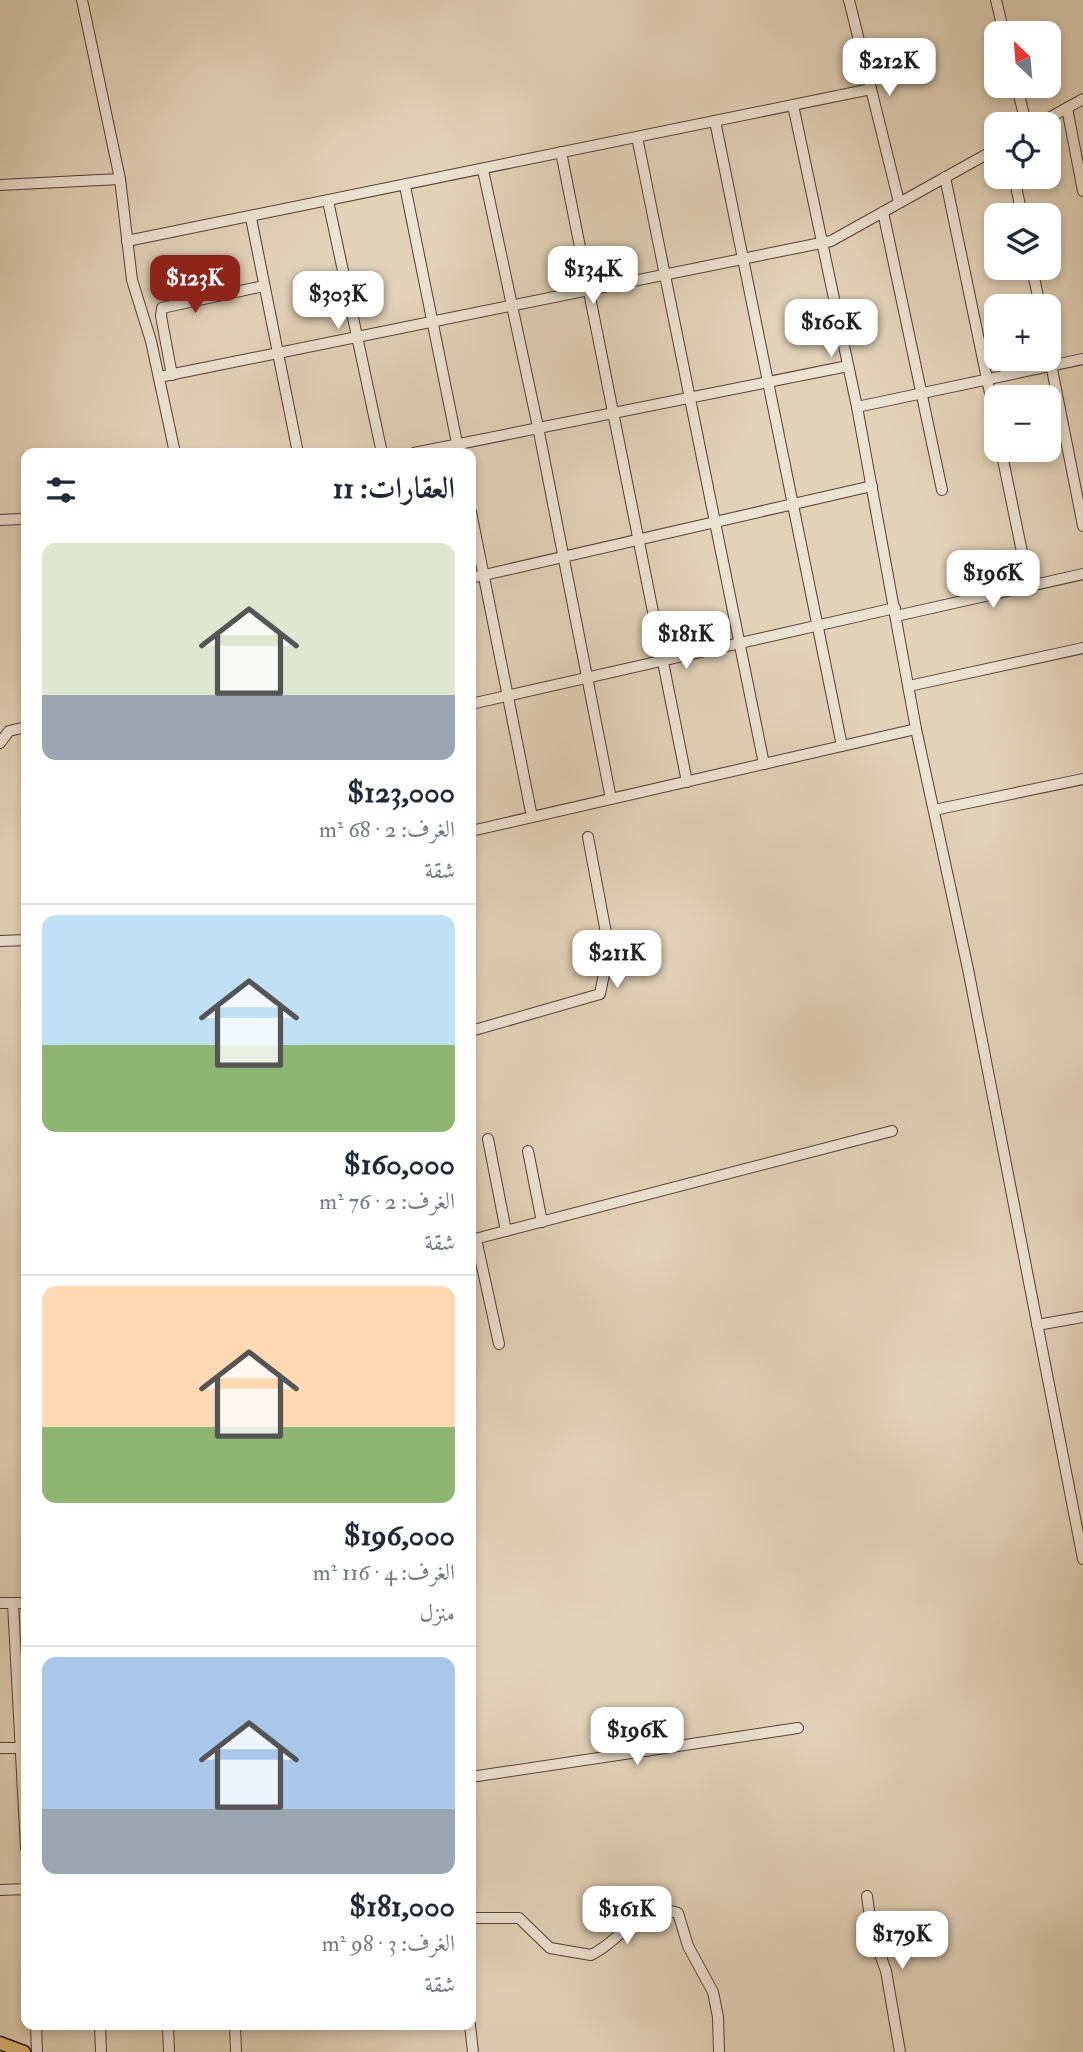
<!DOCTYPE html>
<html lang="ar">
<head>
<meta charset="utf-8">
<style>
	:root { --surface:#fff; --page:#f6f6f7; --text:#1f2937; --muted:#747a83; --line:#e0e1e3; --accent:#8f2418 }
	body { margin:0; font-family:"IM FELL Double Pica",Amiri,serif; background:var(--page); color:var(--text); direction:rtl; height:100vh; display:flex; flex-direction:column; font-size:26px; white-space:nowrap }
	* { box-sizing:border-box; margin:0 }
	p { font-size:23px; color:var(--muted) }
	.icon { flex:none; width:38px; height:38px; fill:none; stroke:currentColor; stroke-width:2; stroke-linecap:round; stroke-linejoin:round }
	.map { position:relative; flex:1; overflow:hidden; direction:ltr }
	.details { position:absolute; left:21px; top:448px; width:455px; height:1582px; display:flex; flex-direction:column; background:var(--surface); border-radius:14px; box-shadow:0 4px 10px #0003; direction:rtl }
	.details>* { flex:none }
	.needle { width:46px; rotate:334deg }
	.buttons { position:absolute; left:984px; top:21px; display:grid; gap:14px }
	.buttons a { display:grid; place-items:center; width:77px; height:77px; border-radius:14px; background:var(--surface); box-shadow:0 4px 10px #0003; font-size:35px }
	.price { position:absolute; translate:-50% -60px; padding:0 16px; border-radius:14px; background:#fff; color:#222; font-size:23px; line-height:46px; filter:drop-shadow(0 2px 4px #0008) }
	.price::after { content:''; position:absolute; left:50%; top:42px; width:21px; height:16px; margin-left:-10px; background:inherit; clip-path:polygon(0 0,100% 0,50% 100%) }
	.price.selected { background:var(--accent); color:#fff }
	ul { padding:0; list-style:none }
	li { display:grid; align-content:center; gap:14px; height:371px; padding:0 21px }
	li+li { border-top:2px solid var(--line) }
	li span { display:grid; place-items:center; height:217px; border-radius:14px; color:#555 }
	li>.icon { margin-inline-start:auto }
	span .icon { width:126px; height:126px; fill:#fffc; stroke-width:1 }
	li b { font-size:30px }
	h2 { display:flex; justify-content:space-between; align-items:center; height:84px; padding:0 21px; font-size:30px }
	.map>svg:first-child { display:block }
</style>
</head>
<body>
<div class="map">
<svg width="1083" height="2052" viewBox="0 0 1083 2052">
	<rect width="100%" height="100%" fill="#e2d2b8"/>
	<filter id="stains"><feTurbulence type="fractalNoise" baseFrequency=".00286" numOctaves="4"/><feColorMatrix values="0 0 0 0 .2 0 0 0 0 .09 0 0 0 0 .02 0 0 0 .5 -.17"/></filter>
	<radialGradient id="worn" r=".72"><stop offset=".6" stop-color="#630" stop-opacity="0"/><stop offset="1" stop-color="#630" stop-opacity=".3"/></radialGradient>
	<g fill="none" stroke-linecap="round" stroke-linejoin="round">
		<g stroke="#563e31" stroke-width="12">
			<g id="minor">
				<polyline points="82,0 120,179 132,280 151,341 175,453"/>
				<polyline points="849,0 899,202"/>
				<polyline points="996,0 1004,33"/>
				<polyline points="1017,86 1026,124"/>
				<polyline points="793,105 857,407 916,729 968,969 1083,1559"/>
				<polyline points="1067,108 1083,191"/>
				<polyline points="715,121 842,746"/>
				<polyline points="1038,124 1083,99"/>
				<polyline points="637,137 764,764"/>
				<polyline points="561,152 687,782"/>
				<polyline points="483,170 538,427 611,799"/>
				<polyline points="945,177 996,422"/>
				<polyline points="1014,177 1022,215"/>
				<polyline points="0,185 120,179"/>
				<polyline points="405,186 459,453"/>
				<polyline points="328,201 382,453"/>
				<polyline points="883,212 942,490"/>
				<polyline points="251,218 298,453"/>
				<polyline points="127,241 871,89"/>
				<polyline points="1032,268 1040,306"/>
				<polyline points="1048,349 1083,526"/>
				<polyline points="172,375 161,316 162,308 264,286"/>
				<polyline points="159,377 831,241 996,149"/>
				<polyline points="857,407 1083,359"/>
				<polyline points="1001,450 1029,586"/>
				<polyline points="414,453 848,366"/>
				<polyline points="471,512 532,817"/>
				<polyline points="0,520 20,519"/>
				<polyline points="471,578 872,486"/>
				<polyline points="896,616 1083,574"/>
				<polyline points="909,686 1083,648"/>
				<polyline points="471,704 895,608"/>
				<polyline points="0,743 9,731 26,727"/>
				<polyline points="934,810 1083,779"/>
				<polyline points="471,831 916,729"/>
				<polyline points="0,941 26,940"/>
				<polyline points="471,1031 600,994 609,949 588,837"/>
				<polyline points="488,1139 506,1231"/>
				<polyline points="528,1151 542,1222"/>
				<polyline points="476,1239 499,1344"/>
				<polyline points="471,1240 892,1131"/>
				<polyline points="1037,1325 1083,1317"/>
				<polyline points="0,1603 26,1603"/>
				<polyline points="13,1603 26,1848"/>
				<polyline points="0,1748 26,1748"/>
				<polyline points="471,1777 798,1728"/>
				<polyline points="0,1890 26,1889"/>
				<polyline points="867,1896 872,1932 886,1971 900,2052"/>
				<path d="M471,1918H519L550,1948L591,1955C622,1941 638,1901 678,1913L688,1946L713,1992L718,2017L719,2052"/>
				<polyline points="36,2025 37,2052"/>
				<polyline points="100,2025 101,2052"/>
				<polyline points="168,2025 169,2052"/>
				<polyline points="235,2025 236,2052"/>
				<polyline points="470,2025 473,2052"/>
			</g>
		</g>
		<g stroke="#280d04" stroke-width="15">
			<polyline id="major" points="0,2043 24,2052"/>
		</g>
		<use href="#minor" stroke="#ece2d1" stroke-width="10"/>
		<use href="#major" stroke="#e1b97c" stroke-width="12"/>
	</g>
	<rect width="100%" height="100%" filter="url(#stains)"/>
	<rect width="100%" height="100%" fill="url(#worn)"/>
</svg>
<div class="buttons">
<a><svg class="needle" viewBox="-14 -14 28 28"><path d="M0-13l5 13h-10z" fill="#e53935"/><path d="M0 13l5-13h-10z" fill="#747a83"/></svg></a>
<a><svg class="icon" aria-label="locate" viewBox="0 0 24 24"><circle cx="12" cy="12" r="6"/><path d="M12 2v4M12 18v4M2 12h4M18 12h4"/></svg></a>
<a><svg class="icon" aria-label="layers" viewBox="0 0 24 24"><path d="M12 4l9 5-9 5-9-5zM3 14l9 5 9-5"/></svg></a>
<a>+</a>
<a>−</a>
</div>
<b class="price" style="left:889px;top:98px">$212K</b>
<b class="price" style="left:593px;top:306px">$134K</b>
<b class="price selected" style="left:195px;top:315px">$123K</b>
<b class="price" style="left:338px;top:331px">$303K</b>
<b class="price" style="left:831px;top:359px">$160K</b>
<b class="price" style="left:993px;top:610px">$196K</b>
<b class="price" style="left:686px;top:671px">$181K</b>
<b class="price" style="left:617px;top:990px">$211K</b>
<b class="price" style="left:637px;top:1767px">$196K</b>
<b class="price" style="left:627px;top:1946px">$161K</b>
<b class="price" style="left:902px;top:1971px">$179K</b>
<section class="details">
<h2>العقارات: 11<svg class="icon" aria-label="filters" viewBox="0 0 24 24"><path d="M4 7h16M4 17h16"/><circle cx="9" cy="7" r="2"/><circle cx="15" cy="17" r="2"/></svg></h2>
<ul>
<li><span style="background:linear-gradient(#dfe7d0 70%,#9aa5b1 0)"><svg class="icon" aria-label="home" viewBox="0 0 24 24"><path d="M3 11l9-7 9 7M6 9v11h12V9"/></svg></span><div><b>$123,000</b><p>الغرف: 2 · 68 m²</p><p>شقة</p></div></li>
<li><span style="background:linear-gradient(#bfe0f5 60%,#8fb573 0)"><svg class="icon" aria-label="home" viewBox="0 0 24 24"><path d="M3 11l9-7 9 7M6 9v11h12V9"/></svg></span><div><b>$160,000</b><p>الغرف: 2 · 76 m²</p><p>شقة</p></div></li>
<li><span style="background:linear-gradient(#ffd9b3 65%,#8fb573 0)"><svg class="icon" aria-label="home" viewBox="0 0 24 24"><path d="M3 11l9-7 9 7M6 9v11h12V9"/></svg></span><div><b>$196,000</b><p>الغرف: 4 · 116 m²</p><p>منزل</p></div></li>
<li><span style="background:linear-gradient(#a9c7e8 70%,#9aa5b1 0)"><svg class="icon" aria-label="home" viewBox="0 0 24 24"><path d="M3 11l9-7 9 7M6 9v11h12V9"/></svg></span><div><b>$181,000</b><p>الغرف: 3 · 98 m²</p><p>شقة</p></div></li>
</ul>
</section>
</div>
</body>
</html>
